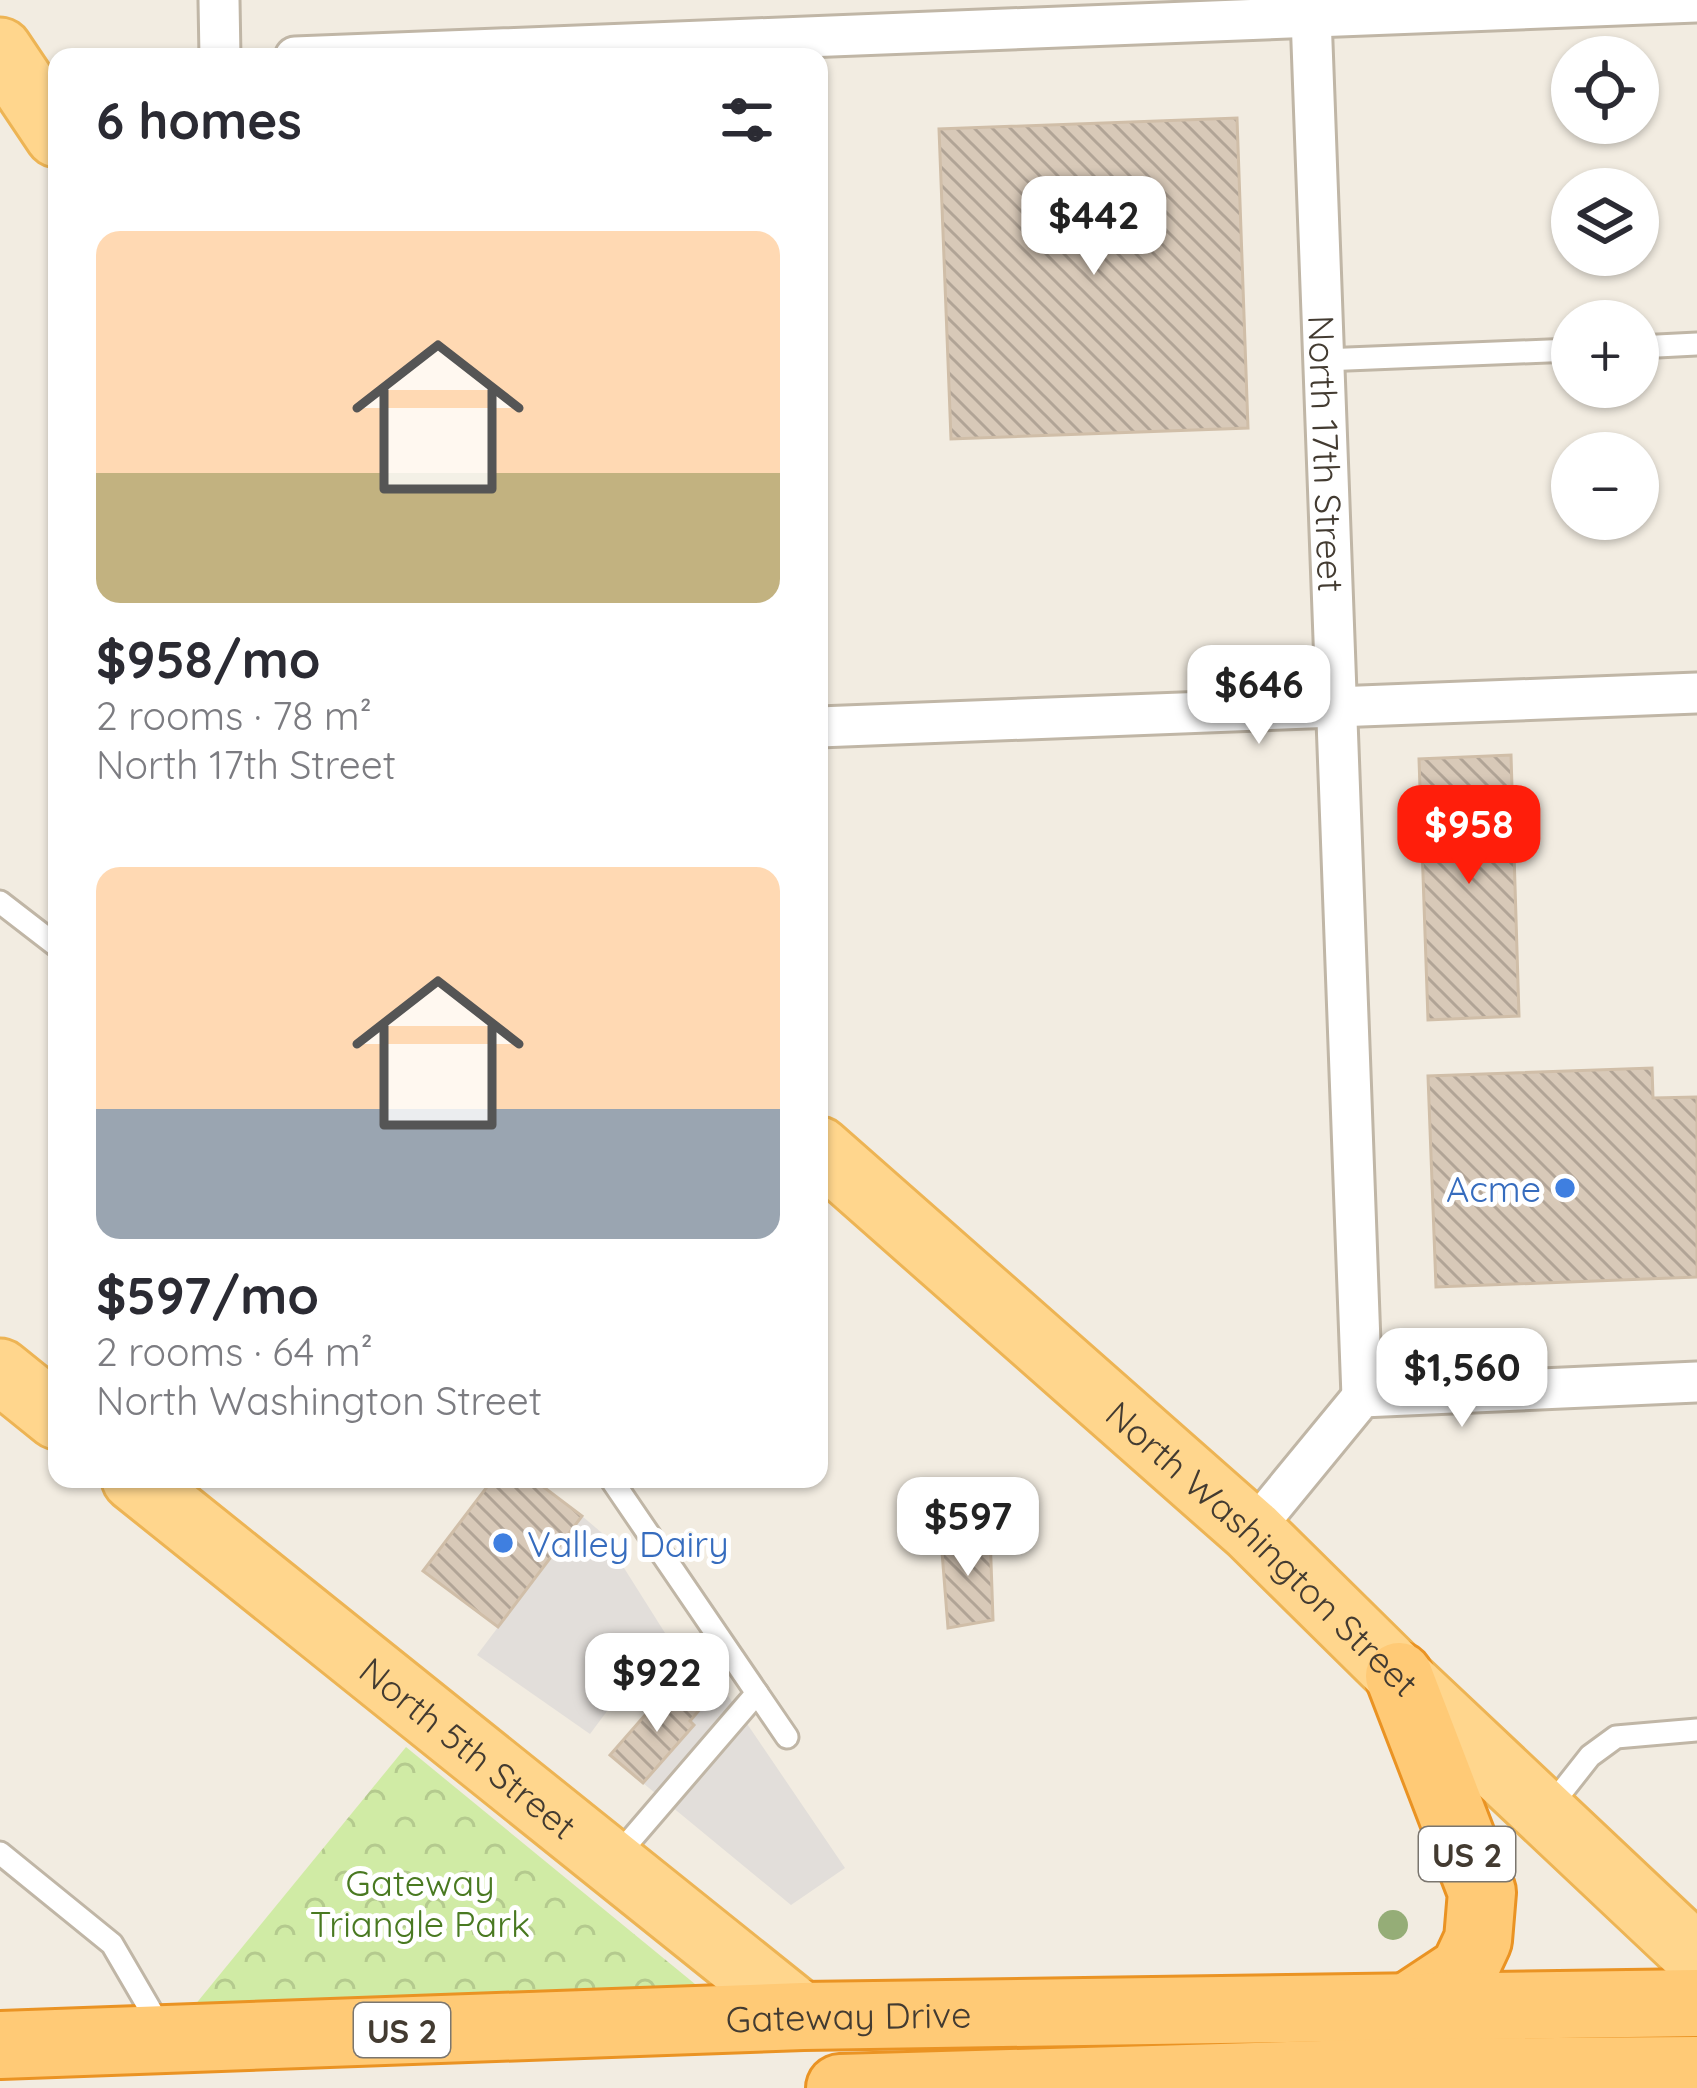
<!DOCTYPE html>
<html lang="en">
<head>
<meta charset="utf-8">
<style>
	:root { --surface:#fff; --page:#f2f2f3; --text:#2b2b33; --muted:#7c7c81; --accent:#ff1e0b }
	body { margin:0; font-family:Quicksand,sans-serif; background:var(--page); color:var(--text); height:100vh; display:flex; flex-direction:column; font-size:45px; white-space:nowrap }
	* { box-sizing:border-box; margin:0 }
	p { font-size:39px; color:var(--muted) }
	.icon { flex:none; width:66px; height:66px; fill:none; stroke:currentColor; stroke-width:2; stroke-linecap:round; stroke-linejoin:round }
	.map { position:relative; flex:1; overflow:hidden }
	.side { position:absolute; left:48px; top:48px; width:780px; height:1440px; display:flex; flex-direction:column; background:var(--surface); border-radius:24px; box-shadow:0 3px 9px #0004 }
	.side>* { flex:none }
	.tools { position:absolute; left:1551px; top:36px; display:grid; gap:24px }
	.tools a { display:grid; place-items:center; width:108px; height:108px; border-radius:50%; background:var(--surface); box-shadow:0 3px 9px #0004; font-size:60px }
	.price { position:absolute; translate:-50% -102px; padding:0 27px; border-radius:24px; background:#fff; color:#222; font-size:39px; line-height:78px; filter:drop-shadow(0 3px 6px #0008) }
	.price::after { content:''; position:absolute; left:50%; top:72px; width:36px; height:27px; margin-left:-18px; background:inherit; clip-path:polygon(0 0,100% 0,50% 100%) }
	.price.selected { background:var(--accent); color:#fff }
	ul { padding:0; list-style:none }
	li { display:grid; align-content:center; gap:24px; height:636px; padding:0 48px }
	li span { display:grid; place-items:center; height:372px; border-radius:24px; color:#555 }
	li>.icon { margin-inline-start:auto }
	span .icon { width:216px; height:216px; fill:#fffc; stroke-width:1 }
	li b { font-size:51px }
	h2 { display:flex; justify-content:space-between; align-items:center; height:144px; padding:0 48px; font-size:51px }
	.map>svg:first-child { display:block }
</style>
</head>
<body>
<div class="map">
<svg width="1697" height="2088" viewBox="0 0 1697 2088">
	<defs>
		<pattern id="park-crowns" width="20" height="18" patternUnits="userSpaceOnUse" patternTransform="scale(3)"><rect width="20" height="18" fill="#d0eba5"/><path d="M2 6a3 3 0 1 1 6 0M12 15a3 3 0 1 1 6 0" fill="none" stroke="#b4ca8e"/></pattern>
		<pattern id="building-back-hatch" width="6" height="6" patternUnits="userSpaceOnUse" patternTransform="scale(3)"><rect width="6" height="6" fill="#d8c9b8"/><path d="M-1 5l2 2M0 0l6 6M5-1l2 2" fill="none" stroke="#b1a496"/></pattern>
	</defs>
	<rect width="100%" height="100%" fill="#f2ece1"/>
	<polygon fill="url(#park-crowns)" points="406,1747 695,1984 692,1992 181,2022"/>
	<g fill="#e2deda">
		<polygon points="582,1516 602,1533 665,1633 590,1734 477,1655"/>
		<polygon points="699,1653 845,1868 791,1905 643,1783 700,1709 676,1687"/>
	</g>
	<g fill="url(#building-back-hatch)" stroke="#d0bea8" stroke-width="3">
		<polygon points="1237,118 1248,428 951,439 939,129"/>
		<polygon points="1511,755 1519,1016 1428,1020 1419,759"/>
		<polygon points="1652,1068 1653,1098 1697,1097 1697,1277 1436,1287 1428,1076"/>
		<polygon points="493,1479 533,1479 582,1516 498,1627 423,1571"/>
		<polygon points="990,1533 993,1620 948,1628 941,1539"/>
		<polygon points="676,1687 701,1708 690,1721 694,1725 643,1783 610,1755 661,1697 664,1701"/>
	</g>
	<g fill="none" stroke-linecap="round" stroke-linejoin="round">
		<g stroke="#c0b6a6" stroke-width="27">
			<g id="service">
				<polyline points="1638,347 1697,344"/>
				<polyline points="1323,360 1572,350"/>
				<polyline points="0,902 57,946"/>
				<polyline points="611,1479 787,1737"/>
				<polyline points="1549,1808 1590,1756 1616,1737 1697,1730"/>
				<polyline points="0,1853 112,1944 161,2028"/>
				<polyline points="616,1857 757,1693"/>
			</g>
		</g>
		<g stroke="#c0b6a6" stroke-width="45">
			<g id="minor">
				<polyline points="219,0 220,57"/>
				<path id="s1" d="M1311,16L1362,1397"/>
				<polyline points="295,57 1697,2"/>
				<polyline points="819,727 1697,693"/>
				<polyline points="1252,1531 1362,1397 1697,1382"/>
			</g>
		</g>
		<g stroke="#edb454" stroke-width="69">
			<g id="primary">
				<polyline points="0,50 57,135"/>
				<path id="s2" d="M819,1149L1252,1531L1399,1676L1697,1957"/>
				<polyline points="0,1371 57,1417"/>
				<path id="s3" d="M134,1479L803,2016"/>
			</g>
		</g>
		<g stroke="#ea9323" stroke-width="72">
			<g id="trunk">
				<polyline points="1399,1676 1482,1892 1478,1940 1464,1970 1408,2007"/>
				<path id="s4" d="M0,2045L803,2016L1697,2003"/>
				<polyline points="840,2088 1393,2072 1697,2070"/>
			</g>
		</g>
		<use href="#service" stroke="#fff" stroke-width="21"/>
		<use href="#minor" stroke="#fff" stroke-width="39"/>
		<use href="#primary" stroke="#ffd68d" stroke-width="63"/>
		<use href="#trunk" stroke="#ffca76" stroke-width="66"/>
	</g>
	<circle fill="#95ad77" cx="1393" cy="1925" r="15"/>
	<g fill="#3f7fe0" stroke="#fff" stroke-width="4.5">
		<circle cx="1565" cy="1188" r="12"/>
		<circle cx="503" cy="1543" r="12"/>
	</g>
	<g text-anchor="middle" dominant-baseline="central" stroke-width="10" stroke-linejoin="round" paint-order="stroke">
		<g fill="#fff" stroke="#7b766f" stroke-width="3">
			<rect x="1419" y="1827" width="96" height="54" rx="9"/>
			<rect x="354" y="2003" width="96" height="54" rx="9"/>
		</g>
		<g font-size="33" font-weight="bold" fill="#433b31">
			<text x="1467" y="1854">US 2</text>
			<text x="402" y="2030">US 2</text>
		</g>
		<g font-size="36" fill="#433b31" stroke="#fff">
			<text stroke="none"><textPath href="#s1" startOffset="438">North 17th Street</textPath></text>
			<text stroke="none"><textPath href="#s2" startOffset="597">North Washington Street</textPath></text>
			<text stroke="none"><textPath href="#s3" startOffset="429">North 5th Street</textPath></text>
			<text stroke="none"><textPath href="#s4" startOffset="849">Gateway Drive</textPath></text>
		</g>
		<g font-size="36" fill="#366cbe" stroke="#fff" text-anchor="end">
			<text x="1541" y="1188">Acme</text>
			<text x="527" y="1543" text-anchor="start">Valley Dairy</text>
		</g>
		<g font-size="36" fill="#497921" stroke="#fff">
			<text x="420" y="1882">Gateway<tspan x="420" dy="41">Triangle Park</tspan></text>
		</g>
	</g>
</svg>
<div class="tools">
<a><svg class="icon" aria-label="locate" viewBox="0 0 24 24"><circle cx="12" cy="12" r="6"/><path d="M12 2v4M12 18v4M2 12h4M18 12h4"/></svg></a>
<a><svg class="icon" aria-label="layers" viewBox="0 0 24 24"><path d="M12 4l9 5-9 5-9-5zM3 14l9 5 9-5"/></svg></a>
<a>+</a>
<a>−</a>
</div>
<b class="price" style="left:1094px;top:278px">$442</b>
<b class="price" style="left:1259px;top:747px">$646</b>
<b class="price selected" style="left:1469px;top:887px">$958</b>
<b class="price" style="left:1462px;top:1430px">$1,560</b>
<b class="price" style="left:968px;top:1579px">$597</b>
<b class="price" style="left:657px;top:1735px">$922</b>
<section class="side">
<h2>6 homes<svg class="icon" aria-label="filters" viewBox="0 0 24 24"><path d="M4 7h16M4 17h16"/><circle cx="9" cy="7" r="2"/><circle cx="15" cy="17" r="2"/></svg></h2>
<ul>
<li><span style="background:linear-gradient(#ffd9b3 65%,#c2b280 0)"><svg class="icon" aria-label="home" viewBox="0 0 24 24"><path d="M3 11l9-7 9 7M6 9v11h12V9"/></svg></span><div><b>$958/mo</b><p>2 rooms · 78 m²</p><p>North 17th Street</p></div></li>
<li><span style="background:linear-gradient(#ffd9b3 65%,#9aa5b1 0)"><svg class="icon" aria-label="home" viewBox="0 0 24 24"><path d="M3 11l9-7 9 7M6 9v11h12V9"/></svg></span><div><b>$597/mo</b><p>2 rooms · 64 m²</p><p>North Washington Street</p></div></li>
</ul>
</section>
</div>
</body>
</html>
